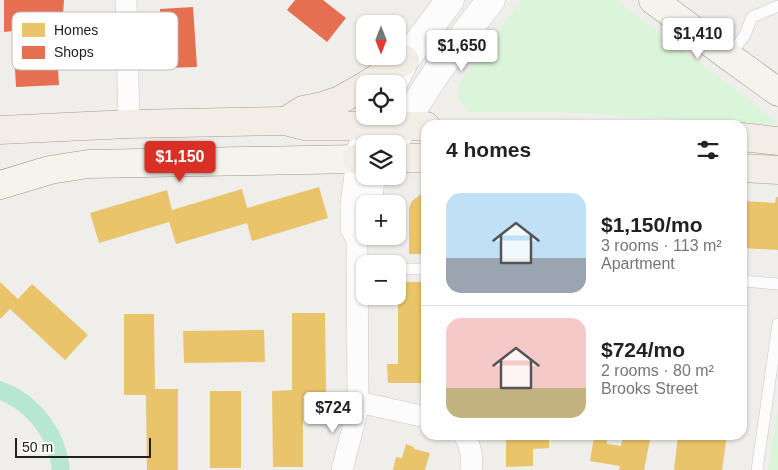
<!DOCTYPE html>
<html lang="en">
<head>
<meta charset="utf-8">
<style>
	:root { --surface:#fff; --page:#f2f2f2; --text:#222; --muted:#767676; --line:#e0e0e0; --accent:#d93025 }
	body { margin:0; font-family:Arial,sans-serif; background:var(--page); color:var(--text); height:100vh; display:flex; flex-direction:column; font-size:19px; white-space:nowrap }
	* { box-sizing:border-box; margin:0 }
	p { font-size:16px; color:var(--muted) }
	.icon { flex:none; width:28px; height:28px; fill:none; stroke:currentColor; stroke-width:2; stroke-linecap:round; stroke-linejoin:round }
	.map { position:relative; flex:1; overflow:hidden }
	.drawer { position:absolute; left:421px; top:120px; width:326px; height:320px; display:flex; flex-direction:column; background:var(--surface); border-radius:15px; box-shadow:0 1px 4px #0004 }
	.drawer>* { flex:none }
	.needle { width:32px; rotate:180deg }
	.controls { position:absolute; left:356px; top:15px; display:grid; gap:10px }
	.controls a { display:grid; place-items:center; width:50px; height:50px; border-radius:10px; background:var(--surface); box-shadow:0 1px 4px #0004; font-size:25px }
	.scale { position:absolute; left:15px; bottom:12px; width:136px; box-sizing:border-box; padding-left:5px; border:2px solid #222; border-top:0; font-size:14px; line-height:18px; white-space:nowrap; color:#222; -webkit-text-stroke:4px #fff; paint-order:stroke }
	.price { position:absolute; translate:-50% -42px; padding:0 11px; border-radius:5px; background:#fff; color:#222; font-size:16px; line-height:32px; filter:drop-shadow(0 1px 2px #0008) }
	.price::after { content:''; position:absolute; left:50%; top:30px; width:15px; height:11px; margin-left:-8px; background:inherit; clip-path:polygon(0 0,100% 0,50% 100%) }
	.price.on { background:var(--accent); color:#fff }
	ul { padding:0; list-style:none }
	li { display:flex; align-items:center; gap:15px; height:125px; padding:0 25px }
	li+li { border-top:1px solid var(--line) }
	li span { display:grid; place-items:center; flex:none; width:140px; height:100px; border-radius:15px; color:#555 }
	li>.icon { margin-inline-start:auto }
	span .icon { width:60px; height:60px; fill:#fffc; stroke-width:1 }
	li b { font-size:21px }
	h2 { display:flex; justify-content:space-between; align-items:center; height:60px; padding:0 25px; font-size:21px }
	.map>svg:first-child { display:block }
</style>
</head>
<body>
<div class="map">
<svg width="778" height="470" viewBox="0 0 778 470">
	<rect width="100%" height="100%" fill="#f0eeeb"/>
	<g fill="#daf5da">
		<path d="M522,0H616L752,102L778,124H745L562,112H471C459,102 456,97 460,82Z"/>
		<polygon points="778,409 778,470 768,470"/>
	</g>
	<path fill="#b7e6d2" d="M0,381C38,392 67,431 70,470H52C48,438 29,413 0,400Z"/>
	<g fill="#e9c46a">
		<polygon points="319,187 328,218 252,241 247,223 176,244 169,222 99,243 90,213 167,190 172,210 242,189 247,208"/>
		<polygon points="426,193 426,254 409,254 409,208 412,201 421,194"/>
		<polygon points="776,197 778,197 778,250 742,248 742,201 775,203"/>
		<polygon points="0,282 18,299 32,284 88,335 65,360 10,309 0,319"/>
		<polygon points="398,282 426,282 426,383 388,383 387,364 398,364"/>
		<polygon points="742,295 747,296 744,321 742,321"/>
		<polygon points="292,313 325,313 326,396 303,396 303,467 273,467 272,391 292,390"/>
		<polygon points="124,314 154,314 155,389 178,389 178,470 147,470 146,395 124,395"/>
		<polygon points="264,330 265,362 184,363 183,331"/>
		<rect x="210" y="391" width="31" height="77"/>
		<polygon points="549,435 549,448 533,449 533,466 506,467 506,436"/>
		<polygon points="623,435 650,440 644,470 619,470 620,466 590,461 594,437 607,440 607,444 621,446"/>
		<polygon points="678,435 727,435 722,470 674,470"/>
		<polygon points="406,444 414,447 414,449 430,453 425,470 393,470 396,457 402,458"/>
	</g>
	<g fill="#e76f51">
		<polygon points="4,0 64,0 63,14 55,22 59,85 16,87 13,31 4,32"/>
		<polygon points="295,0 323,0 346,18 327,42 287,10"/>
		<polygon points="193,7 197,67 164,68 160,9"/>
	</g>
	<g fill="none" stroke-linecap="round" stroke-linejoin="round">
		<g stroke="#c9c8c7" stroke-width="12">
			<g id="service">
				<polyline points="729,56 745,35 752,17 778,6"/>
				<polyline points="398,269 426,269"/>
				<polyline points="742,281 778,284"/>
				<polyline points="757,470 778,324"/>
			</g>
		</g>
		<g stroke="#c9c8c7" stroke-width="22">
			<g id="minor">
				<polyline points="126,0 129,124"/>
				<polyline points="371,204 374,181 376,176"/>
				<polyline points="358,402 426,417"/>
				<path d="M464,435C471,446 473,457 471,470"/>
				<polyline points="342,470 358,408 357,240 351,229 351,205 357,159"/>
			</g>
		</g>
		<g stroke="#c9c8c7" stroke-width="29">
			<g id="tertiary">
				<polyline points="395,80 405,60 450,0"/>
				<path d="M393,144C404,126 413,108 425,90C445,59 468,29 491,0"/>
				<polyline points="357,159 376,116"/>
			</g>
		</g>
		<g stroke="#999a82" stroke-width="29">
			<g id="secondary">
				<polyline points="653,0 731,58 778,92"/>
				<polyline points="0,185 50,170 88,164 357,159"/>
			</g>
		</g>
		<g stroke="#a79c86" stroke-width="29">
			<g id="primary">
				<polyline points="368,84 405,60"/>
				<polyline points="287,120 303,110 323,106 340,100 365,86"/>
				<polyline points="0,130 129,124 285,121 304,126 426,126"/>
				<polyline points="742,137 778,141"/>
				<polyline points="398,158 426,158"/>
				<polyline points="357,159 365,159"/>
				<polyline points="742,168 778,170"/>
			</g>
		</g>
		<use href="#service" stroke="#fdfcfc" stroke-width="11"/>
		<use href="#minor" stroke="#fdfcfc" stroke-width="21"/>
		<use href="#tertiary" stroke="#fdfcfc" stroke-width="28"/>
		<use href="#secondary" stroke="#f4f4ed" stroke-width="28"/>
		<use href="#primary" stroke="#f3ede7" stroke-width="28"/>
	</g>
	<rect x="12" y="12" width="166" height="58" rx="8" fill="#fff" stroke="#bdbdbd" stroke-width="1"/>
	<rect x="22" y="23" width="23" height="14" fill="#e9c46a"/>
	<rect x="22" y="46" width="23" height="13" fill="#e76f51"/>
	<g font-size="14" fill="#222">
		<text x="54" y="35">Homes</text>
		<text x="54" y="57">Shops</text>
	</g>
</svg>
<div class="controls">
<a><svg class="needle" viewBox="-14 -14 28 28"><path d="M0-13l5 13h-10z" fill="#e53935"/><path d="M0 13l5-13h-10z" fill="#767676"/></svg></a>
<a><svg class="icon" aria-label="locate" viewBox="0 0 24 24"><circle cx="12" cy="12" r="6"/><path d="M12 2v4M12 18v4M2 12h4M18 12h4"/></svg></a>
<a><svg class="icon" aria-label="layers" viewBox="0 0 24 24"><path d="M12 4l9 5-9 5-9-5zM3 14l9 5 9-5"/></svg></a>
<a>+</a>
<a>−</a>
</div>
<div class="scale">50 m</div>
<b class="price" style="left:698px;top:60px">$1,410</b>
<b class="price" style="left:462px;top:72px">$1,650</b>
<b class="price on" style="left:180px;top:183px">$1,150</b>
<b class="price" style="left:333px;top:434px">$724</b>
<section class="drawer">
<h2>4 homes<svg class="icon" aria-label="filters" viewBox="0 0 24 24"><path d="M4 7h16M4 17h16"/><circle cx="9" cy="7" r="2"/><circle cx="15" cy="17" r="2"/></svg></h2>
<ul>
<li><span style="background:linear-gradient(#bfe0f5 65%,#9aa5b1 0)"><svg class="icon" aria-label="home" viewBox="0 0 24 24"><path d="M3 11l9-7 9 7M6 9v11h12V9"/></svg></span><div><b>$1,150/mo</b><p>3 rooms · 113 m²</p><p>Apartment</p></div></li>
<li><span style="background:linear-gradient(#f6c9c9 70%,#c2b280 0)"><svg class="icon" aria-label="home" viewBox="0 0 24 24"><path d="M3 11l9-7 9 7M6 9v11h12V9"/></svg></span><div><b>$724/mo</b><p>2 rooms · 80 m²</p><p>Brooks Street</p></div></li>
</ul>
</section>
</div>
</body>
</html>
